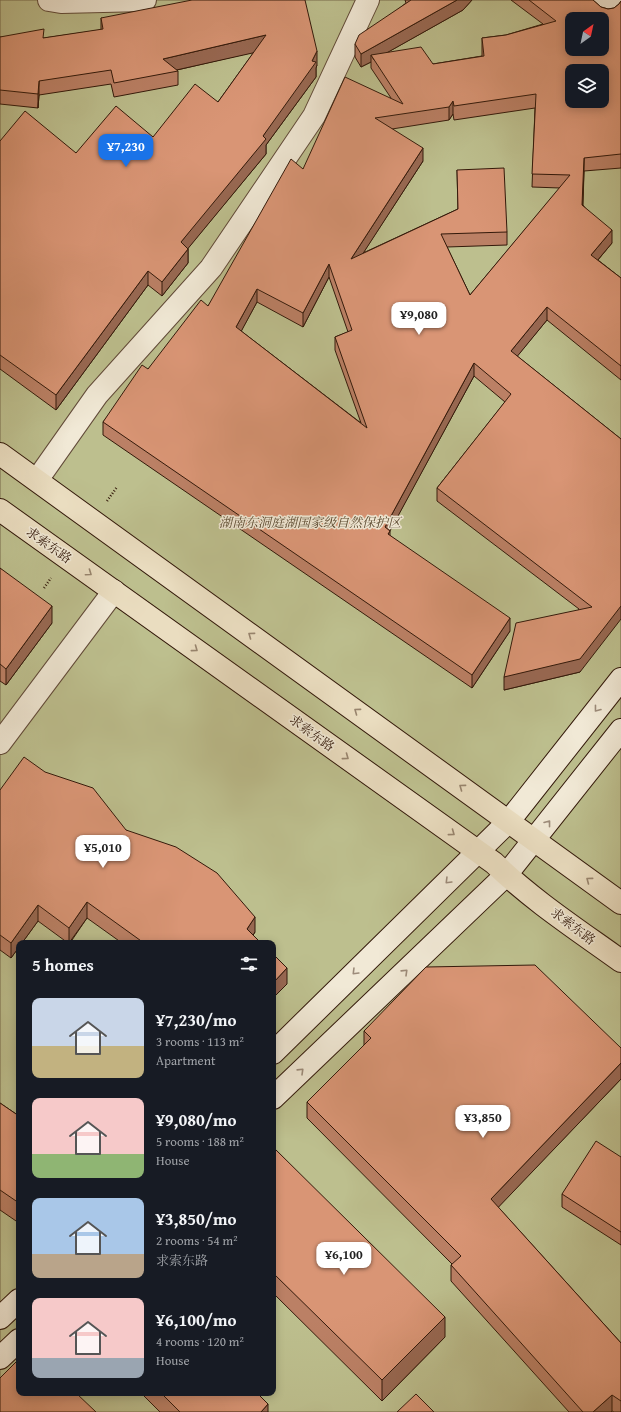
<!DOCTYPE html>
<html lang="en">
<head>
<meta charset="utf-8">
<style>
	:root { --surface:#171b24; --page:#20242c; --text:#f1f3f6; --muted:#9ea1a6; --accent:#1a73e8 }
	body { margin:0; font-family:"Gentium Book Plus","Noto Serif SC",serif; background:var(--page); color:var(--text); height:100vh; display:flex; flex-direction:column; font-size:15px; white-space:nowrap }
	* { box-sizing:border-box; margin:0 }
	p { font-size:13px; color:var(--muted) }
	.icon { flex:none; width:22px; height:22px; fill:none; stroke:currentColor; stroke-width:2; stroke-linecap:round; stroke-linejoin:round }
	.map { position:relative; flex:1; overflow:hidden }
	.sheet { position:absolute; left:16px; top:940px; width:260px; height:456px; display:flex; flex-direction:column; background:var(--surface); border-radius:8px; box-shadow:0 2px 10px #0003 }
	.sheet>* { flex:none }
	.needle { width:26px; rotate:33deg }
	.fabs { position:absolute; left:565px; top:12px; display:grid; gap:8px }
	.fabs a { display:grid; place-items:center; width:44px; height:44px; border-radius:8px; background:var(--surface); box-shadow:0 2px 10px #0003; font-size:20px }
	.price { position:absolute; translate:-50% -34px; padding:0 9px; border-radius:8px; background:#fff; color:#222; font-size:13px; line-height:26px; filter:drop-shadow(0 1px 2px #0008) }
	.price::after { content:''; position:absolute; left:50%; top:24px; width:12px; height:9px; margin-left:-6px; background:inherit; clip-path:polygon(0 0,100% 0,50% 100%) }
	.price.active { background:var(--accent); color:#fff }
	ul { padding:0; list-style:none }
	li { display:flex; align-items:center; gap:12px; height:100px; padding:0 16px }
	li span { display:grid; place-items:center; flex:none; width:112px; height:80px; border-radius:8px; color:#555 }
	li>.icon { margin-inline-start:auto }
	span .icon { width:48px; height:48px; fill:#fffc; stroke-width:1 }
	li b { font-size:17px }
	h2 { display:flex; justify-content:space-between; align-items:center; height:48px; padding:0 16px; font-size:17px }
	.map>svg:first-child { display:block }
</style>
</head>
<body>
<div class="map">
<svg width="621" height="1412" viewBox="0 0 621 1412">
	<rect width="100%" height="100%" fill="#eaddc0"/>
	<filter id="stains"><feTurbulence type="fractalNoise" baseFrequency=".005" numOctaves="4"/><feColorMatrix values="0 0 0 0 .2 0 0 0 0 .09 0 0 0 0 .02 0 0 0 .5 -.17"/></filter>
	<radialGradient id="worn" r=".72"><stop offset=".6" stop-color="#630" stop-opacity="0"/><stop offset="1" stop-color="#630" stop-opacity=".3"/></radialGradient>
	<path fill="#bdbf8e" stroke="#786c4c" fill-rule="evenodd" d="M0,0H621V1412H0ZM572,19H602V49H572ZM572,71H602V101H572ZM19,943H273V1393H19Z"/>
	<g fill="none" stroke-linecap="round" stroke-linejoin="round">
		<g stroke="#614a38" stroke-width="24">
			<g id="minor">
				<polyline points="49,0 61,2 145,0"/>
				<polyline points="596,0 609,10 616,0"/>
				<polyline points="37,480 97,395 211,268 314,116 368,0"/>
				<polyline points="0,743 114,591"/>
			</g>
		</g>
		<g stroke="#33190a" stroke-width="24">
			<g id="secondary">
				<polyline points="273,1053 509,821 621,679"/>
				<polyline points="273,1098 506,875 621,730"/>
				<polyline points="0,1318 19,1300"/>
				<polyline points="0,1358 19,1340"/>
			</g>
		</g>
		<g stroke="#33190a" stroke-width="24">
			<g id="primary">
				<polyline points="0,454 621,903"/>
				<path d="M0,510L494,863C532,900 578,930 621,961"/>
			</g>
		</g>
		<g stroke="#33190a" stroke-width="2.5" stroke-dasharray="1 2" stroke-linecap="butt">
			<polyline points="107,501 117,487"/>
			<polyline points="44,588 51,578"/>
		</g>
		<use href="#minor" stroke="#f1e9d6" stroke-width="22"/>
		<use href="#secondary" stroke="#f1e9d6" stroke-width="22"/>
		<use href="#primary" stroke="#eaddc0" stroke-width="22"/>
	</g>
	<g fill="#bb8065" stroke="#33190a" fill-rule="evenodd">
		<path d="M405,0H472L463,10L388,52L433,64L482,56V38L506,35L543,24L511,0H593L601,7L608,9L614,8L619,4L621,1V168L584,171L583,205L612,243L598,260L621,278V380L547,320L517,356L621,439L580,672L504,690L579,609L437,501V488L505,402L474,376L390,530V536L510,631L472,688L103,435V422L148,369L208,306L303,169L391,98L371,68V62L361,67L355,57V44L406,3ZM535,108L532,187L560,188L470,295L447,247L507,245V232L457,170L458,209L363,253L423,161L392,129L449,120L453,114L454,120ZM329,277L348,332L335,337V350L361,423L241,331L257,302L303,327Z"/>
		<polygon points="101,18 317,65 316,68 316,77 266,145 266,154 188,248 188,263 162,296 148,285 56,410 0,369 0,141 76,153 153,137 218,102 254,52 177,70 178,71 178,85 114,97 111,84 39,95 38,108 0,104 0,37 44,38 101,30"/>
		<polygon points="0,568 52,623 6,685 0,681"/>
		<polygon points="0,790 126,830 255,932 253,935 261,943 122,943 87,918 70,943 68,943 38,921 11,958 0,950"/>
		<polygon points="364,1031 621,1048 621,1079 498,1207 621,1343 621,1412 614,1412 612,1411 611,1412 569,1412 451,1281 451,1265 452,1264 307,1118 307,1102 364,1046"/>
		<polygon points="0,1103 19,1116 19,1223 0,1210"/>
		<polygon points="273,1147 445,1337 382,1401 273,1293"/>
		<polygon points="621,1157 621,1245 562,1207 562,1194"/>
		<polygon points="141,1393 257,1393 268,1412 160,1412"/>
	</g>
	<g fill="#986852" stroke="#33190a">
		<polygon points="457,0 472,0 463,10 374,60 371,55 371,62 361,67 361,54"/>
		<polygon points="266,35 266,50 163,73 163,59"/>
		<polygon points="317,51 317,65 316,68 316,77 266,145 266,154 181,257 181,242 263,136 312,61"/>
		<polygon points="39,81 39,95 38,108 38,94"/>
		<polygon points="453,101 453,114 449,120 449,107"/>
		<polygon points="423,148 423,161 351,272 351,259"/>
		<polygon points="584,158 584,171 582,218 582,205"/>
		<polygon points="612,230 612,243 591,268 591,255"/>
		<polygon points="188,249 188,263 162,296 162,282"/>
		<polygon points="329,264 329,277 303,327 303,313"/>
		<polygon points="148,271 148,285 56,410 56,395"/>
		<polygon points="257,289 257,302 236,341 236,327"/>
		<polygon points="547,307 547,320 511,364 511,351"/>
		<polygon points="474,363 474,376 385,540 385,527"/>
		<polygon points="52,606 52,623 6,685 6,669"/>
		<polygon points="621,606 621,619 580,672 504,690 504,677"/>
		<polygon points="510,618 510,631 472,688 472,675"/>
		<polygon points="87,902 87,918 69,943 69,928"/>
		<polygon points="38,905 38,921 22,943 19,943 19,947 11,958 11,943"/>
		<polygon points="255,917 255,932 248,943 247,929"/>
		<polygon points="287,968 287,984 273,998 273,983"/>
		<polygon points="621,1063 621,1079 491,1215 491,1199"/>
		<polygon points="445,1317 445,1337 382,1401 382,1380"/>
		<polygon points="612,1395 612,1411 611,1412 593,1412"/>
		<polygon points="268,1404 268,1412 261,1412"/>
	</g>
	<g fill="#d99575" stroke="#33190a" fill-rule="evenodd">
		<polygon points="192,0 305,0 317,51 312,61 316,62 263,136 266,139 181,242 188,249 162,282 148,271 56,395 0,355 0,141 25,111 76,153 116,106 153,137 195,84 218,102 266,35 163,59 178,71 114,83 111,70 39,81 38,94 0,90 0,37 44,29 43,38 103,29 101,18"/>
		<polygon points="411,0 457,0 361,54 355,44 359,35"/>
		<path d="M529,0H593L601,7L608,9L614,8L619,4L621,1V154L584,158L582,205L612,230L591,255L621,278V366L547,307L511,351L621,439V606L580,659L504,677L516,623L592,607L437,488L511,394L474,363L385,527L390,531L388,534L510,618L472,675L103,422L142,365L148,369L201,300L208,306L291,159L303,169L345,77L403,104L371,55L421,47L433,64L484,56L482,38L506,35L556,21ZM572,19H602V49H572ZM572,71H602V101H572ZM536,94L532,174L570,175L470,295L441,234L507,232L504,168L457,170L458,209L351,259L423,148L375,118L449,107L453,101L454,106ZM329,264L352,330L335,337L367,428L236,327L257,289L303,313Z"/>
		<polygon points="0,568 52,606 6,669 0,664"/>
		<polygon points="24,757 45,772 93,788 126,830 176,847 217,873 255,917 247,929 261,943 144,943 87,902 69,928 38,905 11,943 0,935 0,790"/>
		<polygon points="273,954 287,968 273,983"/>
		<polygon points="535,965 621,1048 621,1063 491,1199 621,1343 621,1401 612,1395 593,1412 583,1412 451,1265 461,1256 307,1102 371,1038 364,1031 426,967"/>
		<polygon points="0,1103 19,1116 19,1203 0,1190"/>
		<polygon points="596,1141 621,1157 621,1232 562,1194"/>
		<polygon points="273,1147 445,1317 382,1380 273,1273"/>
		<polygon points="19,1359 19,1393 76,1393 96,1412 0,1412 0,1378"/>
		<polygon points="161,1393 257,1393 268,1404 261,1412 180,1412"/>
		<polygon points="416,1394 434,1412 397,1412"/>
	</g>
	<defs><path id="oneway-chevron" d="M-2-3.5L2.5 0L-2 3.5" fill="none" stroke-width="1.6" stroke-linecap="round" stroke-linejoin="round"/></defs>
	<g stroke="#98856e">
		<use href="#oneway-chevron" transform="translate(89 573) rotate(35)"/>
		<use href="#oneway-chevron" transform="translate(251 635) rotate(-144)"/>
		<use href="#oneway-chevron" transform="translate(195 649) rotate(36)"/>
		<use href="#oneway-chevron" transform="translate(357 711) rotate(-144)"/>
		<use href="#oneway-chevron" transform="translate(346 757) rotate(36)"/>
		<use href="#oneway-chevron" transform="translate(462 787) rotate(-144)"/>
		<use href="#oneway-chevron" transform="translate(452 833) rotate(36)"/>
		<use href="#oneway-chevron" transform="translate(589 880) rotate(-143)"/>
	</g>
	<g stroke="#9c8b7a">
		<use href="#oneway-chevron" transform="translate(597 709) rotate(128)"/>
		<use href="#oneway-chevron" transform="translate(548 823) rotate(-52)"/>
		<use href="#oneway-chevron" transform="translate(448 881) rotate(135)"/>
		<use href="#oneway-chevron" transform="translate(355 972) rotate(135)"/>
		<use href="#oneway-chevron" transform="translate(405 972) rotate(-44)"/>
		<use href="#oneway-chevron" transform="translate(301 1071) rotate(-44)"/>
	</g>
	<g text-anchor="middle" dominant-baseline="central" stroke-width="3" stroke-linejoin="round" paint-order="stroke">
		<g font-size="13" font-style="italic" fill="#5c4b32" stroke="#f1e9d6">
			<text x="310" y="522">湖南东洞庭湖国家级自然保护区</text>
		</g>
		<g font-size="13" fill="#33190a" stroke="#f1e9d6">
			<text transform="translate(49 545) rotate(35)">求索东路</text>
			<text transform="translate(312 733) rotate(36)">求索东路</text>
			<text transform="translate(573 926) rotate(37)">求索东路</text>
		</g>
	</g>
	<rect width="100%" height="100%" filter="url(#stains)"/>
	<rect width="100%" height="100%" fill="url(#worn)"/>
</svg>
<div class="fabs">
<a><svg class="needle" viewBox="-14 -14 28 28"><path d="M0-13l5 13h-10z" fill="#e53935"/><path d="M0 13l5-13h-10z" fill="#9ea1a6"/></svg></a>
<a><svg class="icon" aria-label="layers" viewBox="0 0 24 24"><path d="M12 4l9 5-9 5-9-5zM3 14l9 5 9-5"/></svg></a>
</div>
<b class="price active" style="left:126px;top:168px">¥7,230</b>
<b class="price" style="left:419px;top:336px">¥9,080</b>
<b class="price" style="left:103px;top:869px">¥5,010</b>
<b class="price" style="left:483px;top:1139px">¥3,850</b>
<b class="price" style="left:344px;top:1276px">¥6,100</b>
<section class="sheet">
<h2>5 homes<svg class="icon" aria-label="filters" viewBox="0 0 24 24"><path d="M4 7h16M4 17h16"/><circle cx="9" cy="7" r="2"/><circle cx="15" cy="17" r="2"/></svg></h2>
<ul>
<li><span style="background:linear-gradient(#c9d6e8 60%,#c2b280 0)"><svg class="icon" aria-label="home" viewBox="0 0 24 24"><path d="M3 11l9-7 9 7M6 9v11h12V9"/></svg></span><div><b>¥7,230/mo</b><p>3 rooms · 113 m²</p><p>Apartment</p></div></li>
<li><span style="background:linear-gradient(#f6c9c9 70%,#8fb573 0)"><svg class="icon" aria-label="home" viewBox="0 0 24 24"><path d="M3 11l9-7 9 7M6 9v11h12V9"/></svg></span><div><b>¥9,080/mo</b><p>5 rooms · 188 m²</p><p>House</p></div></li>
<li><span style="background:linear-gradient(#a9c7e8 70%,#b9a48a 0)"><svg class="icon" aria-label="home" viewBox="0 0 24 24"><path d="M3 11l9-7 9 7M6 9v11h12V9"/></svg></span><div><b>¥3,850/mo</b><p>2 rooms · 54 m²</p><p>求索东路</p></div></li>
<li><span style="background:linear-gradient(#f6c9c9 75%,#9aa5b1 0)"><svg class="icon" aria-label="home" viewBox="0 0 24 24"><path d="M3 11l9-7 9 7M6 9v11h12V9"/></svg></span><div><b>¥6,100/mo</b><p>4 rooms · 120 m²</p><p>House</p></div></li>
</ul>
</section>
</div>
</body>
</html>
